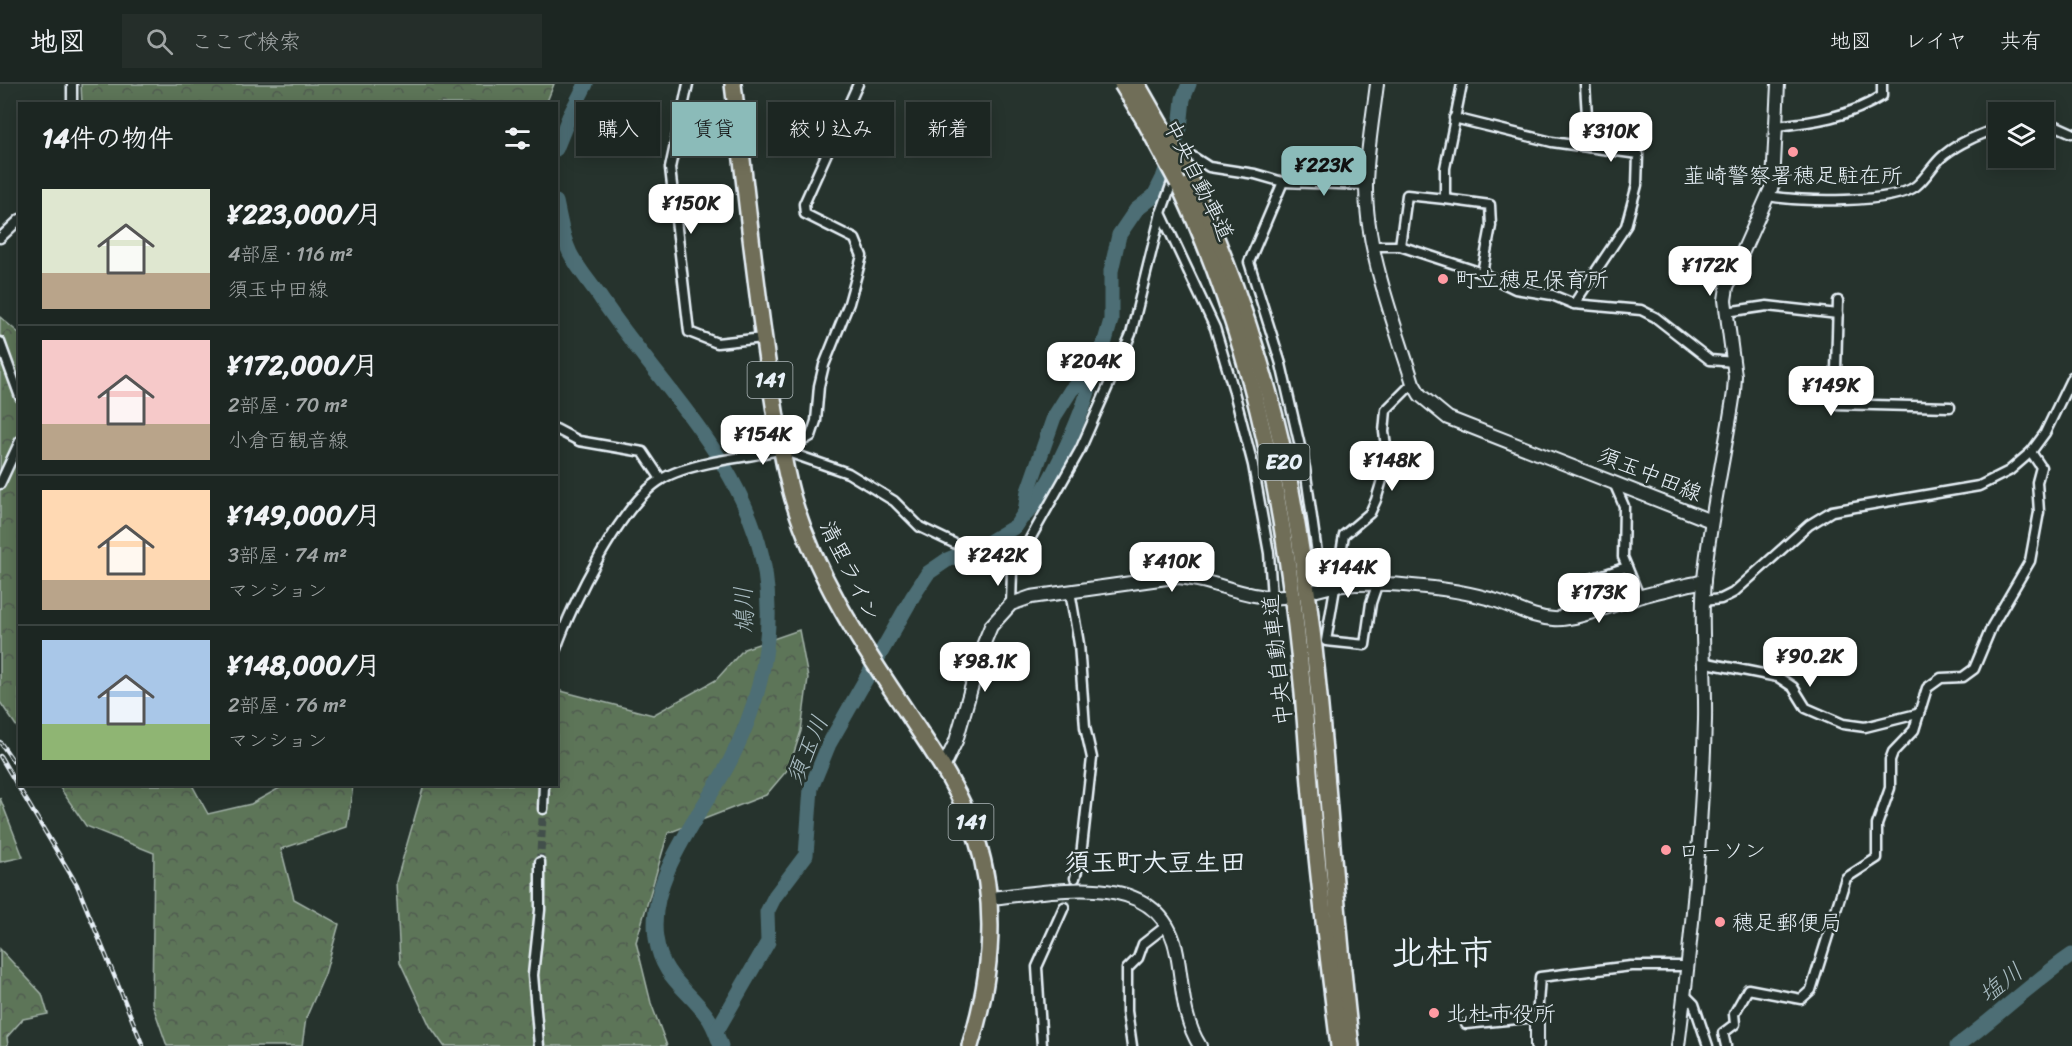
<!DOCTYPE html>
<html lang="ja">
<head>
<meta charset="utf-8">
<style>
	:root { --surface:#1c2622; --page:#252e2a; --text:#f1f3f6; --muted:#a0a5a5; --line:#3a4340; --accent:#8bbbb9 }
	body { margin:0; font-family:Sriracha,"Klee One",sans-serif; background:var(--page); color:var(--text); height:100vh; display:flex; flex-direction:column; font-size:22px; white-space:nowrap }
	* { box-sizing:border-box; margin:0 }
	p { font-size:20px; color:var(--muted) }
	.icon { flex:none; width:33px; height:33px; fill:none; stroke:currentColor; stroke-width:2; stroke-linecap:round; stroke-linejoin:round }
	.map { position:relative; flex:1; overflow:hidden }
	.details { position:absolute; left:18px; top:18px; width:540px; height:684px; display:flex; flex-direction:column; background:var(--surface); border-radius:0px; box-shadow:0 3px 15px #0003,0 0 0 2px var(--line) }
	.details>* { flex:none }
	.hud { position:absolute; left:576px; top:18px; width:570px; height:54px; display:flex; gap:12px }
	.controls { position:absolute; left:1988px; top:18px; display:grid; gap:12px }
	.controls a { display:grid; place-items:center; width:66px; height:66px; border-radius:0px; background:var(--surface); box-shadow:0 3px 15px #0003,0 0 0 2px var(--line); font-size:30px }
	.price { position:absolute; translate:-50% -51px; padding:0 14px; border-radius:12px; background:#fff; color:#222; font-size:20px; line-height:39px; filter:drop-shadow(0 2px 3px #0008) }
	.price::after { content:''; position:absolute; left:50%; top:36px; width:18px; height:14px; margin-left:-9px; background:inherit; clip-path:polygon(0 0,100% 0,50% 100%) }
	.price.current { background:var(--accent); color:#111 }
	ul { padding:0; list-style:none }
	li { display:flex; align-items:center; gap:18px; height:150px; padding:0 24px }
	li+li { border-top:2px solid var(--line) }
	li span { display:grid; place-items:center; flex:none; width:168px; height:120px; border-radius:0px; color:#555 }
	li>.icon { margin-inline-start:auto }
	span .icon { width:72px; height:72px; fill:#fffc; stroke-width:1 }
	li b { font-size:26px }
	h2 { display:flex; justify-content:space-between; align-items:center; height:72px; padding:0 24px; font-size:26px }
	.pill { padding:0 21px; border-radius:0px; background:var(--surface); box-shadow:0 3px 15px #0003,0 0 0 2px var(--line); font-size:21px; line-height:54px }
	.pill.current { background:var(--accent); color:#111 }
	header { display:flex; align-items:center; gap:36px; box-sizing:border-box; height:84px; padding:0 30px; background:var(--surface); border-bottom:2px solid var(--line) }
	header strong { font-size:28px }
	nav { display:flex; gap:33px; margin-inline-start:auto; font-size:21px }
	.search { width:420px; height:54px; background:var(--page); display:flex; align-items:center; gap:15px; box-sizing:border-box; padding:0 21px; border-radius:0px; color:var(--muted); font-size:22px }
	.map>svg:first-child { display:block }
</style>
</head>
<body>
<header>
<strong>地図</strong>
<div class="search"><svg class="icon" aria-label="search" viewBox="0 0 24 24"><circle cx="10" cy="10" r="6"/><path d="M15 15l6 6"/></svg>ここで検索</div>
<nav><a>地図</a><a>レイヤ</a><a>共有</a></nav>
</header>
<div class="map">
<svg width="2072" height="962" viewBox="0 0 2072 962">
	<defs>
		<pattern id="forest-crowns" width="20" height="18" patternUnits="userSpaceOnUse" patternTransform="scale(1.5)"><rect width="20" height="18" fill="#5d7458"/><path d="M2 6a3 3 0 1 1 6 0M12 15a3 3 0 1 1 6 0" fill="none" stroke="#505c50"/></pattern>
	</defs>
	<rect width="100%" height="100%" fill="#26332d"/>
	<filter id="ink" filterUnits="userSpaceOnUse"><feTurbulence type="fractalNoise" baseFrequency=".0167" numOctaves="2"/><feDisplacementMap in="SourceGraphic" scale="12" xChannelSelector="R" yChannelSelector="G"/><feConvolveMatrix kernelMatrix="1 2 1 2 8 2 1 2 1" color-interpolation-filters="sRGB"/></filter>
	<g filter="url(#ink)">
		<g fill="url(#forest-crowns)" stroke="#a2b2a8" stroke-width="1.5">
			<polygon points="81,0 554,0 546,20 82,20"/>
			<polygon points="0,233 20,250 19,646 0,618"/>
			<polygon points="799,546 808,594 801,647 789,684 766,711 668,749 636,858 651,919 667,962 444,962 430,942 400,878 396,798 424,701 556,700 557,606 653,631 716,596 744,565"/>
			<polygon points="58,701 192,701 208,730 251,720 285,701 353,701 347,743 281,765 294,815 339,840 325,890 306,934 302,962 167,962 152,919 154,769 86,742"/>
			<polygon points="0,714 23,773 0,778"/>
			<polygon points="0,865 42,910 48,930 23,935 7,953 8,962 0,962"/>
		</g>
		<g fill="none" stroke-linecap="round" stroke-linejoin="round">
			<g stroke="#4d6e74" stroke-width="15">
				<polyline points="556,65 569,33 586,0"/>
				<path d="M556,118C560,135 562,153 570,169C578,185 592,201 602,216C660,302 748,381 765,488C775,553 760,618 730,677C703,729 647,792 656,854C662,894 686,903 707,932C714,941 717,952 721,962"/>
				<path d="M1024,432C1051,405 1087,322 1094,284"/>
				<polyline points="716,948 768,858 767,828 775,812 806,771 811,704 829,660 913,512 928,489 947,476 986,460 1016,442 1025,428 1028,407 1054,333 1071,306 1094,284 1105,257 1111,236 1111,187 1119,151 1136,126 1154,112 1163,94 1180,44 1183,15 1189,0"/>
				<path d="M1957,962C1997,933 2031,899 2072,871"/>
			</g>
			<g stroke="#43504b" stroke-width="8" stroke-dasharray="8 4" stroke-linecap="butt">
				<polyline points="540,778 543,725"/>
				<polyline points="1064,823 1075,794"/>
			</g>
			<g stroke="#e8f1f8" stroke-width="13">
				<g id="street">
					<polyline points="688,0 670,84 689,248 717,259 763,254"/>
					<polyline points="1585,0 1589,63"/>
					<polyline points="72,20 72,0"/>
					<polyline points="1454,34 1552,58 1638,70 1637,101 1626,142 1574,220"/>
					<polyline points="2043,36 2072,49"/>
					<path d="M1776,42C1814,38 1849,33 1882,12V0"/>
					<polyline points="1181,76 1184,67 1209,83 1255,90 1283,98 1366,101"/>
					<polyline points="1283,98 1249,178 1281,280 1305,384 1322,505"/>
					<path d="M1769,112C1798,118 1893,120 1916,102C1927,93 1933,80 1944,71C1960,58 1979,51 1998,44"/>
					<polyline points="1445,115 1490,121 1491,142 1482,189"/>
					<polyline points="1161,129 1215,244 1233,304 1253,381 1269,469 1272,514"/>
					<polyline points="0,154 20,135"/>
					<polyline points="1373,162 1400,162 1482,189 1515,205 1552,211 1574,220 1641,226 1655,233 1710,276 1734,278"/>
					<polyline points="1400,162 1407,111 1445,115 1445,84 1462,0"/>
					<polyline points="1838,217 1835,320 1950,323"/>
					<polyline points="1726,228 1767,222 1838,230"/>
					<polyline points="0,258 20,313"/>
					<polyline points="556,345 579,357 643,368 661,395"/>
					<polyline points="782,366 848,389 894,417 920,443 1012,487"/>
					<polyline points="1614,399 1624,422 1623,473 1639,512"/>
					<polyline points="0,400 20,357"/>
					<polyline points="1377,501 1371,519 1365,561 1326,557 1344,451 1370,429 1376,416 1388,376 1384,348 1386,326 1413,299"/>
					<polyline points="1070,507 1079,560 1085,643 1092,674 1081,772 1075,794"/>
					<polyline points="1703,517 1721,515 1733,509 1809,441 1832,427 1979,402 2009,387 2031,368 2045,349 2072,293"/>
					<polyline points="1011,520 1012,487 1080,366 1131,250 1161,129 1174,93"/>
					<polyline points="1558,534 1575,519 1591,495 1627,483"/>
					<path d="M556,565C571,521 622,418 662,395C675,387 695,382 709,379C743,371 781,371 811,352L816,337L819,302L824,281L849,219L862,172L855,155L805,130L804,120L858,0"/>
					<polyline points="1702,578 1778,593 1793,603 1806,624 1843,640 1865,643 1917,630"/>
					<polyline points="543,725 544,700"/>
					<polyline points="1685,911 1694,920 1708,962"/>
					<polyline points="1466,940 1537,933 1540,893 1631,882 1688,882"/>
					<polyline points="539,962 533,891 540,826 540,778"/>
					<polyline points="1042,962 1037,883 1064,823"/>
					<polyline points="1132,962 1127,927 1127,885 1138,874 1143,860 1166,842"/>
					<polyline points="1726,962 1723,949 1735,940 1734,930 1748,905 1801,915 1811,906 1846,794 1877,774 1877,741 1890,704 1890,676 1893,668 1914,646 1927,604 1941,594 1963,593 1974,585 1992,542 2030,477 2039,428 2037,398 2041,383 2031,368"/>
				</g>
			</g>
			<g stroke="#e8f1f8" stroke-width="16">
				<g id="secondary">
					<path d="M1377,0C1373,33 1367,66 1366,100C1365,164 1394,238 1413,299L1420,311L1448,334L1711,437"/>
					<path d="M1317,506C1361,493 1453,503 1497,517C1517,524 1533,534 1554,535C1576,537 1619,518 1642,512C1662,506 1683,502 1704,497"/>
					<path d="M943,684L956,657L984,559L991,542L1011,520L1031,513L1174,493C1212,494 1245,516 1283,513"/>
					<path d="M990,814C1053,808 1161,781 1177,870C1183,901 1182,934 1200,962"/>
					<polyline points="1537,962 1537,933"/>
					<path d="M1678,962C1692,853 1702,746 1705,636C1706,589 1700,543 1704,496C1710,432 1725,371 1734,308L1735,292L1725,216L1727,203L1773,100L1778,0"/>
				</g>
			</g>
			<g stroke="#e8f1f8" stroke-width="20">
				<g id="highway">
					<path d="M733,0C745,96 754,194 769,290C776,331 781,374 793,415C816,490 857,554 900,618C929,662 961,705 977,756C999,825 991,895 970,962"/>
					<path d="M1185,84C1228,174 1260,266 1282,362C1325,559 1327,763 1351,962"/>
					<path d="M1178,99C1266,284 1296,485 1309,687C1316,779 1328,871 1339,962"/>
				</g>
			</g>
			<use href="#street" stroke="#26332d" stroke-width="8"/>
			<use href="#secondary" stroke="#26332d" stroke-width="12"/>
			<use href="#highway" stroke="#706e59" stroke-width="15"/>
			<g stroke="#e8f1f8" stroke-width="4.5">
				<g id="rail">
					<polyline points="0,658 14,678"/>
					<polyline points="0,672 77,801 143,962"/>
				</g>
			</g>
			<use href="#rail" stroke="#26332d" stroke-width="2" stroke-dasharray="7" stroke-linecap="butt"/>
			<g stroke="#e8f1f8" stroke-width="20" stroke-linecap="butt">
				<g id="highway-bridge">
					<polyline points="1122,0 1143,34 1178,99"/>
					<polyline points="1137,0 1185,84"/>
				</g>
			</g>
			<use href="#highway-bridge" stroke="#706e59" stroke-width="15"/>
		</g>
	</g>
	<g fill="#ff9aa2" stroke="#26332d" stroke-width="2">
		<circle cx="1793" cy="68" r="6"/>
		<circle cx="1443" cy="195" r="6"/>
		<circle cx="1666" cy="766" r="6"/>
		<circle cx="1720" cy="838" r="6"/>
		<circle cx="1434" cy="929" r="6"/>
	</g>
	<g text-anchor="middle" dominant-baseline="central" stroke-width="5" stroke-linejoin="round" paint-order="stroke">
		<g fill="#26332d" stroke="#aeb8bb" stroke-width="1.5">
			<rect x="747.5" y="278" width="45" height="36" rx="4.5"/>
			<rect x="1258.5" y="360" width="51" height="36" rx="4.5"/>
			<rect x="948.5" y="720" width="45" height="36" rx="4.5"/>
		</g>
		<g font-size="21" font-weight="bold" fill="#e8f1f8">
			<text x="770" y="296">141</text>
			<text x="1284" y="378">E20</text>
			<text x="971" y="738">141</text>
		</g>
		<g font-size="22" fill="#e8f1f8" stroke="#26332d" text-anchor="start">
			<text x="1793" y="91" text-anchor="middle">韮崎警察署穂足駐在所</text>
			<text x="1455" y="195">町立穂足保育所</text>
			<text x="1678" y="766">ローソン</text>
			<text x="1732" y="838">穂足郵便局</text>
			<text x="1446" y="929">北杜市役所</text>
		</g>
		<g font-size="22" fill="#e8f1f8" stroke="#26332d">
			<text transform="translate(1199 96) rotate(64)">中央自動車道</text>
			<text transform="translate(1650 390) rotate(22)">須玉中田線</text>
			<text transform="translate(850 487) rotate(64)">清里ライン</text>
			<text transform="translate(1277 576) rotate(-96)">中央自動車道</text>
		</g>
		<g font-size="24" font-style="italic" fill="#aabdc3" stroke="#26332d">
			<text transform="translate(744 526) rotate(-92)">鳩川</text>
			<text transform="translate(807 666) rotate(-67)">須玉川</text>
			<text transform="translate(2001 899) rotate(-38)">塩川</text>
		</g>
		<g font-size="26" font-weight="bold" fill="#e8f1f8" stroke="#26332d">
			<text x="1155" y="778">須玉町大豆生田</text>
		</g>
		<g font-size="34" font-weight="bold" fill="#e8f1f8" stroke="#26332d">
			<text x="1442" y="869">北杜市</text>
		</g>
	</g>
</svg>
<div class="controls">
<a><svg class="icon" aria-label="layers" viewBox="0 0 24 24"><path d="M12 4l9 5-9 5-9-5zM3 14l9 5 9-5"/></svg></a>
</div>
<b class="price" style="left:1611px;top:79px">¥310K</b>
<b class="price current" style="left:1324px;top:113px">¥223K</b>
<b class="price" style="left:691px;top:151px">¥150K</b>
<b class="price" style="left:1710px;top:213px">¥172K</b>
<b class="price" style="left:1091px;top:309px">¥204K</b>
<b class="price" style="left:1831px;top:333px">¥149K</b>
<b class="price" style="left:763px;top:382px">¥154K</b>
<b class="price" style="left:1392px;top:408px">¥148K</b>
<b class="price" style="left:998px;top:503px">¥242K</b>
<b class="price" style="left:1172px;top:509px">¥410K</b>
<b class="price" style="left:1348px;top:515px">¥144K</b>
<b class="price" style="left:1599px;top:540px">¥173K</b>
<b class="price" style="left:1810px;top:604px">¥90.2K</b>
<b class="price" style="left:985px;top:609px">¥98.1K</b>
<div class="hud">
<a class="pill">購入</a>
<a class="pill current">賃貸</a>
<a class="pill">絞り込み</a>
<a class="pill">新着</a>
</div>
<section class="details">
<h2>14件の物件<svg class="icon" aria-label="filters" viewBox="0 0 24 24"><path d="M4 7h16M4 17h16"/><circle cx="9" cy="7" r="2"/><circle cx="15" cy="17" r="2"/></svg></h2>
<ul>
<li><span style="background:linear-gradient(#dfe7d0 70%,#b9a48a 0)"><svg class="icon" aria-label="home" viewBox="0 0 24 24"><path d="M3 11l9-7 9 7M6 9v11h12V9"/></svg></span><div><b>¥223,000/月</b><p>4部屋 · 116 m²</p><p>須玉中田線</p></div></li>
<li><span style="background:linear-gradient(#f6c9c9 70%,#b9a48a 0)"><svg class="icon" aria-label="home" viewBox="0 0 24 24"><path d="M3 11l9-7 9 7M6 9v11h12V9"/></svg></span><div><b>¥172,000/月</b><p>2部屋 · 70 m²</p><p>小倉百観音線</p></div></li>
<li><span style="background:linear-gradient(#ffd9b3 75%,#b9a48a 0)"><svg class="icon" aria-label="home" viewBox="0 0 24 24"><path d="M3 11l9-7 9 7M6 9v11h12V9"/></svg></span><div><b>¥149,000/月</b><p>3部屋 · 74 m²</p><p>マンション</p></div></li>
<li><span style="background:linear-gradient(#a9c7e8 70%,#8fb573 0)"><svg class="icon" aria-label="home" viewBox="0 0 24 24"><path d="M3 11l9-7 9 7M6 9v11h12V9"/></svg></span><div><b>¥148,000/月</b><p>2部屋 · 76 m²</p><p>マンション</p></div></li>
</ul>
</section>
</div>
</body>
</html>
